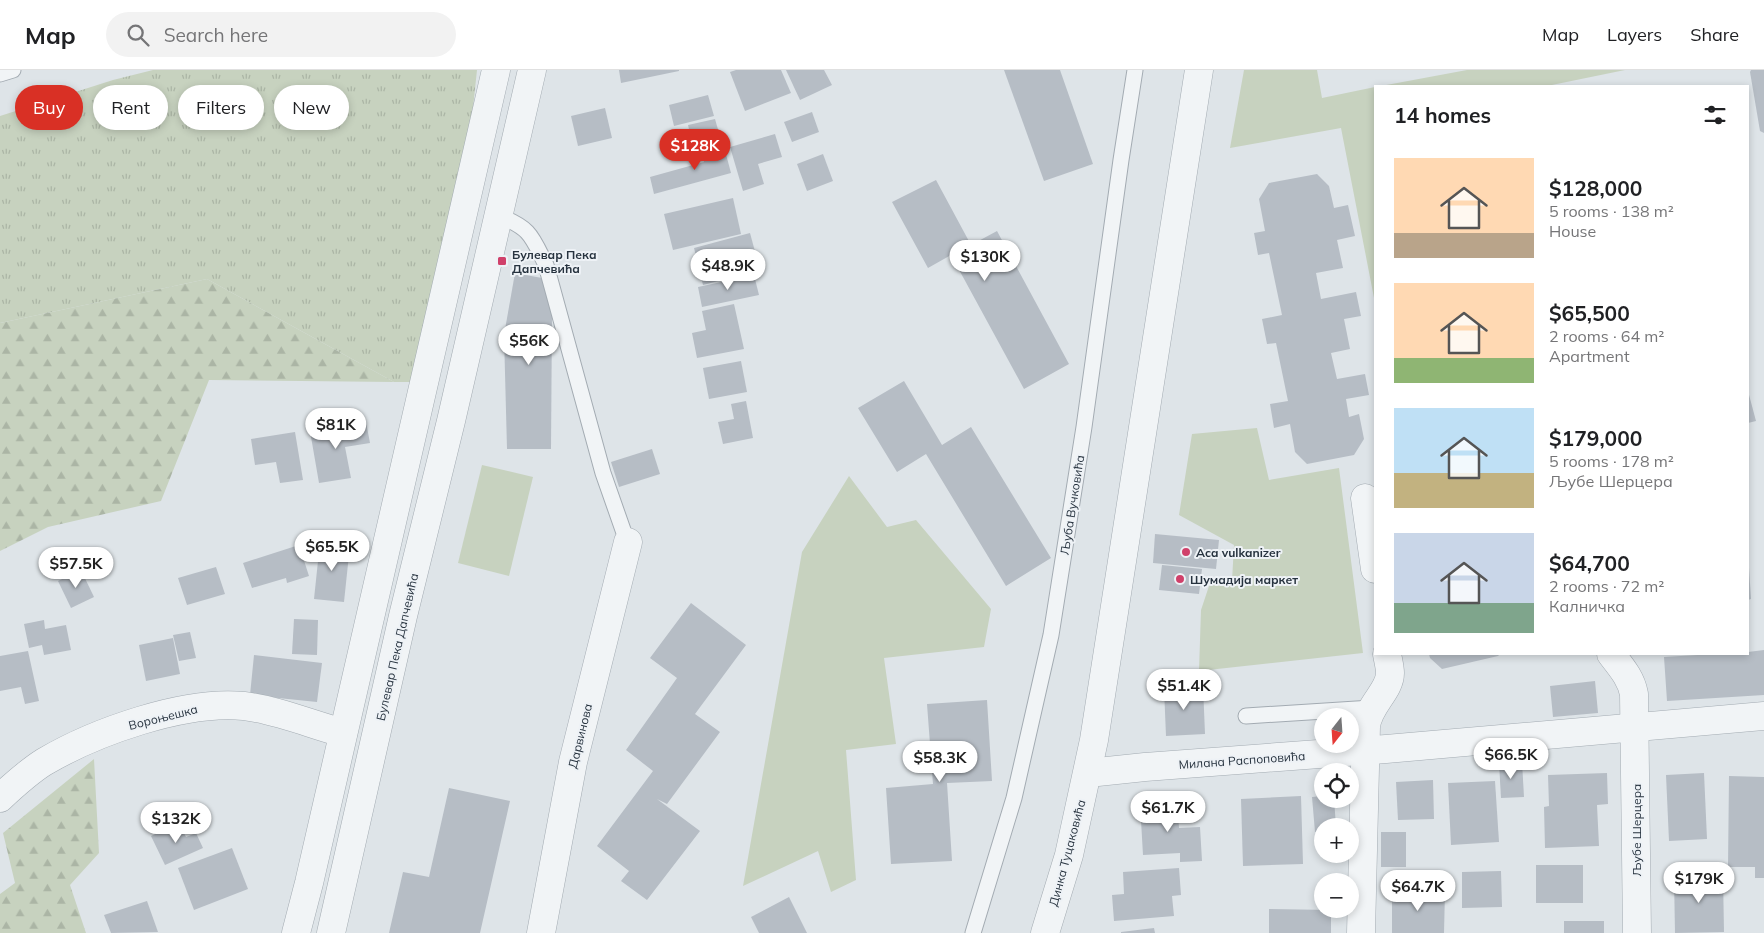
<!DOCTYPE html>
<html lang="en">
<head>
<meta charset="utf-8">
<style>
	:root { --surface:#fff; --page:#f2f2f2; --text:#202124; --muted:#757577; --line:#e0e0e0; --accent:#d93025 }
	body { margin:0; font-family:Mulish,sans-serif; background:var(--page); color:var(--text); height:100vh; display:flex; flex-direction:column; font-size:19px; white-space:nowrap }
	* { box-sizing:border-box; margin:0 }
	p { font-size:16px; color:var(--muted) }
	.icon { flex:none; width:28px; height:28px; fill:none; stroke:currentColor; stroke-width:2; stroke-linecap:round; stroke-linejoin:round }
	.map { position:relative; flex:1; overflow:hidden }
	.panel { position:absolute; left:1374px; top:15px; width:375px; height:570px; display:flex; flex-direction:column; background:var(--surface); border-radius:0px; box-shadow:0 2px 8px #0003 }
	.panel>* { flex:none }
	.top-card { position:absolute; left:15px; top:15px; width:475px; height:45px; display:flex; gap:10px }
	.needle { width:32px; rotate:197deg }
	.tools { position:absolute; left:1314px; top:638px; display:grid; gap:10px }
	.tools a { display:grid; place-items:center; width:45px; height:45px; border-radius:50%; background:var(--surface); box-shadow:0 2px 8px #0003; font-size:25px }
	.price { position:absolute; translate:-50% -42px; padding:0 11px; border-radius:18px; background:#fff; color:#222; font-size:16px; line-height:32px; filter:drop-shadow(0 1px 2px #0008) }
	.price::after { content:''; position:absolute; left:50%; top:30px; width:15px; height:11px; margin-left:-8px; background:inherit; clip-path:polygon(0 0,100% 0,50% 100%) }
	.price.on { background:var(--accent); color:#fff }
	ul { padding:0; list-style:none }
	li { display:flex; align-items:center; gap:15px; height:125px; padding:0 20px }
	li span { display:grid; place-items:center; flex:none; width:140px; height:100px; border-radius:0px; color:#555 }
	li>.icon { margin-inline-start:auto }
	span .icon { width:60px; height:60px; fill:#fffc; stroke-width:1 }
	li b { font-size:21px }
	h2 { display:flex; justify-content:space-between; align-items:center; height:60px; padding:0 20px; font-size:21px }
	.chip { padding:0 18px; border-radius:22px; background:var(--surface); box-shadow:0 2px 8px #0003; font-size:18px; line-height:45px }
	.chip.on { background:var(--accent); color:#fff }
	header { display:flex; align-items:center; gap:30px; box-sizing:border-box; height:70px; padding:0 25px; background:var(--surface); border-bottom:1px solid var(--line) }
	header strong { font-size:24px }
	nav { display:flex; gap:28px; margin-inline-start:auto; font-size:18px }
	.search { width:350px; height:45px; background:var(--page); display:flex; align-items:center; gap:12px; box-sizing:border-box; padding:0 18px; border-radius:28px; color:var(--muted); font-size:19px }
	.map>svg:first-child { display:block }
</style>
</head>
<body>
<header>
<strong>Map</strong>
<div class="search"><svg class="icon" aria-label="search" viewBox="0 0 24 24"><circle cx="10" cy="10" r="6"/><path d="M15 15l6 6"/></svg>Search here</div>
<nav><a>Map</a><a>Layers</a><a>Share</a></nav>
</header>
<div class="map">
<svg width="1764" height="863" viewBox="0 0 1764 863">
	<defs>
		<pattern id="grass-tufts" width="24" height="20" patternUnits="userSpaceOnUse" patternTransform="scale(1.25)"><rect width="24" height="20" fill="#c7d2bf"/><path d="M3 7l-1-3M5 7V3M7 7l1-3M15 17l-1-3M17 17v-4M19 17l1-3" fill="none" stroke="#abb5a5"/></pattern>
		<pattern id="forest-firs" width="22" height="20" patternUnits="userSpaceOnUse" patternTransform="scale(1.25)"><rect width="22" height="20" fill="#c7d2bf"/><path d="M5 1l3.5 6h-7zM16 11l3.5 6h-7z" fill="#abb5a5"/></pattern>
	</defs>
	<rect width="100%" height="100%" fill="#dee4e8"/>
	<polygon fill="url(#grass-tufts)" points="153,0 477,0 473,38 412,312 394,312 207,209 0,253 0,46 113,10"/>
	<g fill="url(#forest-firs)">
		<polygon points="207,209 394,312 209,310 161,431 48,457 0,481 0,253"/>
		<polygon points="94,689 99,783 70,815 86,863 0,863 0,824 15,813 3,763"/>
	</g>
	<g fill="#c7d2bf">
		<polygon points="1244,0 1317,0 1322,28 1375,17 1375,233 1341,58 1230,78"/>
		<polygon points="1467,0 1625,0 1547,16 1381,16"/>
		<polygon points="1257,358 1269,410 1339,398 1363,583 1199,601 1201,540 1211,510 1232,511 1234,475 1179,445 1192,364"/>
		<polygon points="482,395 533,407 509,506 458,493"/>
		<polygon points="849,406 887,457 916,450 991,539 984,577 884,588 896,674 846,680 856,810 831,822 818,781 743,816 802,482"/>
	</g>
	<g fill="#b6bdc5">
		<polygon points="619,0 679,0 679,1 621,13"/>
		<polygon points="736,0 781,0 791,23 745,41 730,2"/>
		<polygon points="786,0 824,0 832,15 800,30"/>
		<polygon points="1004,0 1060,0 1093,94 1044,111"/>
		<polygon points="1751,0 1764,0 1764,63 1760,61 1750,2"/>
		<polygon points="708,25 714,46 674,56 669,35"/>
		<polygon points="605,38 612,68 578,76 571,46"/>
		<polygon points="812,42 819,62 792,72 784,52"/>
		<polygon points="715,49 721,70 693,76 688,55"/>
		<polygon points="775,64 782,87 758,94 764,114 743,121 730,77"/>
		<polygon points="723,73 731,103 654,124 650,107 704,92 700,79"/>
		<polygon points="823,84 833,111 807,121 797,94"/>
		<polygon points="1317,104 1329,116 1334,138 1348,135 1355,166 1337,170 1343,198 1316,203 1321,229 1356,222 1361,246 1344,249 1350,279 1331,283 1337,309 1365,304 1369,325 1346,329 1349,347 1359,344 1364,369 1354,385 1307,394 1295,382 1290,354 1274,358 1270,334 1288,331 1276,273 1267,274 1262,249 1282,245 1269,183 1258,185 1254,163 1265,161 1259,129 1269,113"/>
		<polygon points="936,110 971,175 997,161 1069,294 1024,319 951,185 928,198 892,132"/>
		<polygon points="733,128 741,164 673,180 664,144"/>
		<polygon points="750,163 760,200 703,215 694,178"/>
		<polygon points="515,203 542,208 552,244 551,379 507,379 504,265"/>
		<polygon points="754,205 759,225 702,237 698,217"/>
		<polygon points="734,234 744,279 697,288 692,263 706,260 702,241"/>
		<polygon points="741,291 747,322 709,329 703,298"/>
		<polygon points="904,311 942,375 971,357 1051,488 1006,516 926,384 897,402 858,338"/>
		<polygon points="1748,321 1756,351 1748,353"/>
		<polygon points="746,331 753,368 723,374 718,352 734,349 731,334"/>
		<polygon points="366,352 370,373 345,377 351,408 319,413 310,361"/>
		<polygon points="295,362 303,410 280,413 276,392 255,395 251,369"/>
		<polygon points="652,379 660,404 619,417 611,392"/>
		<polygon points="1155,464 1219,470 1216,499 1153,493"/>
		<polygon points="320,472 350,475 344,532 314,529"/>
		<polygon points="299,475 309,506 287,513 286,508 252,518 243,493"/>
		<polygon points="1162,495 1202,499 1199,524 1159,520"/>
		<polygon points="216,497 225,524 187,535 178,508"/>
		<polygon points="1748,498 1749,498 1751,529 1748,530"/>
		<polygon points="81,500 94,527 71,538 58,511"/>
		<polygon points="691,533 746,575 695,644 720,662 667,734 657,729 700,761 647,830 621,811 629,801 597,776 653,701 626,680 677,608 650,588"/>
		<polygon points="294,549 318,550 317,585 292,584"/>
		<polygon points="44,550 45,559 66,555 71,580 44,585 42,575 29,578 24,554"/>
		<polygon points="190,562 196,588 179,591 173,565"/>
		<polygon points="173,568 180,604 146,611 139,575"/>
		<polygon points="1764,580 1764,625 1667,631 1664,587 1714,584 1748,584 1748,582"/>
		<polygon points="28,581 39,631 25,634 21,617 0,621 0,586"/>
		<polygon points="1429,584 1500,584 1498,586 1442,599 1430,588"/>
		<polygon points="254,585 322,593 317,632 250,625"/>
		<polygon points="1595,611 1598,643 1553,647 1550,616"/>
		<polygon points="1203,616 1205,664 1166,666 1164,618"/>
		<polygon points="987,630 992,711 947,713 952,791 891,794 886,718 933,714 927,634"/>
		<polygon points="1522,692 1524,727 1501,728 1499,693"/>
		<polygon points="1607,703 1608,734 1597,735 1599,776 1545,778 1544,737 1549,736 1548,705"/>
		<polygon points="1704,703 1707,769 1669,771 1666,705"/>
		<polygon points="1729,706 1764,707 1764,808 1755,808 1755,797 1728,797"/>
		<polygon points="1433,710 1434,749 1398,750 1396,712"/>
		<polygon points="1495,711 1499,772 1451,775 1448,713"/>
		<polygon points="449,718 510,731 480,863 389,863 403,802 429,807"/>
		<polygon points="1301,726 1303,794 1243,796 1241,729"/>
		<polygon points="1322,726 1322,729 1334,729 1336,756 1322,756 1322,762 1315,762 1312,727"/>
		<polygon points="1177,731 1179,758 1200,757 1202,791 1180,792 1180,783 1143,785 1140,733"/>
		<polygon points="179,753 186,767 196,763 203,778 165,795 151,766"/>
		<rect x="1381" y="762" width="25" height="35"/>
		<polygon points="232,778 248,819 194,840 178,798"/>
		<rect x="1536" y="795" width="47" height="38"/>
		<polygon points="1179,798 1181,825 1172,826 1174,846 1114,851 1112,825 1124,824 1123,802"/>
		<polygon points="1501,801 1502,837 1462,838 1462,802"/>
		<polygon points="1723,806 1724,862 1675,863 1674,807"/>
		<polygon points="1392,820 1445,821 1444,863 1392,863"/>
		<polygon points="789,827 807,863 759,863 751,847"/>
		<polygon points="147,831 158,862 111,863 104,845"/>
		<polygon points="1269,839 1331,840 1331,863 1269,863"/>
		<rect x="1564" y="851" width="40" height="12"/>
		<polygon points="1154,858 1155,863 1121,863 1121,862"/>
	</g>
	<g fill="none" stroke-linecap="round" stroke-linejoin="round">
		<g stroke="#a3abb2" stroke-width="17">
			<g id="service">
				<polyline points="0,4 13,0"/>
				<path d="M499,146C531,158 532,167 546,195L603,403L623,460L628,472"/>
				<polyline points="1246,646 1372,638"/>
				<polyline points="973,863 1014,728 1051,565 1084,357 1121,90 1135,0"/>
			</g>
		</g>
		<g stroke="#a3abb2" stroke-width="29">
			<g id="minor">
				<polyline points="1365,428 1375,499"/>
				<path d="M1611,584C1621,597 1631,608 1634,624L1637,863"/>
				<polyline points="1088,703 1145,697 1386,679 1764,646"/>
				<path d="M0,728C14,715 28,702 44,692C95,662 184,630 244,636C277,640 310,654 343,663"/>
				<polyline points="541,863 573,692 628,472"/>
				<polyline points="1045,863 1069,785 1094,670 1199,0"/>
				<path d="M1361,863L1366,656C1369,634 1390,621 1390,603C1390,597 1388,590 1387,584"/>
			</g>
		</g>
		<g stroke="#a3abb2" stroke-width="29">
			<g id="tertiary">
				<polyline points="296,863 309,813 496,0"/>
				<polyline points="331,863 403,546 451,351 532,0"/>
			</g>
		</g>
		<use href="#service" stroke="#f1f4f6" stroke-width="15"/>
		<use href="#minor" stroke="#f1f4f6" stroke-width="28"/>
		<use href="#tertiary" stroke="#f1f4f6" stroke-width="28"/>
	</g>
	<g fill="#d0406a" stroke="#eef2f6" stroke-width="2">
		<rect x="497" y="186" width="10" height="10" rx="2.5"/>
		<circle cx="1186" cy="482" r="5"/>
		<circle cx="1180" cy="509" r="5"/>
	</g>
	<g text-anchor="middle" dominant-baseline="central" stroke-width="4" stroke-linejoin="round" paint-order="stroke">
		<g font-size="12" font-weight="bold" fill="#27333f" stroke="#eef2f6" text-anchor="start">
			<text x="512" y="184">Булевар Пека<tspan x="512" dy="14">Дапчевића</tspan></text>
			<text x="1196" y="482">Aca vulkanizer</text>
			<text x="1190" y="509">Шумадија маркет</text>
		</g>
		<g font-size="12" fill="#27333f" stroke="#eef2f6">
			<text transform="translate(1072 435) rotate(-81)">Љуба Вучковића</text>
			<text transform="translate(397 577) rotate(-77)">Булевар Пека Дапчевића</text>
			<text transform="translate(163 647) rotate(-14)">Вороњешка</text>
			<text transform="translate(580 666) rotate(-76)">Дарвинова</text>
			<text transform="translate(1242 690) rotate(-4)">Милана Распоповића</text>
			<text transform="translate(1636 760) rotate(-90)">Љубе Шерцера</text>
			<text transform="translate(1067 783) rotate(-75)">Динка Туцаковића</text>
		</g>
	</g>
</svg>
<div class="tools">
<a><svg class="needle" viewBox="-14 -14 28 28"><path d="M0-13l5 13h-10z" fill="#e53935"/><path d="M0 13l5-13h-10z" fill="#757577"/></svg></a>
<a><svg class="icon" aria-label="locate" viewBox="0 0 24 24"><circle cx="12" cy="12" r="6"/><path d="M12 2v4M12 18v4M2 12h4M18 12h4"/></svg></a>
<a>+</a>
<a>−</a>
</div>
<b class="price on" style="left:695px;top:101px">$128K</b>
<b class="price" style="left:985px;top:212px">$130K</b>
<b class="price" style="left:728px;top:221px">$48.9K</b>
<b class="price" style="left:529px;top:296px">$56K</b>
<b class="price" style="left:336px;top:380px">$81K</b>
<b class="price" style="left:332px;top:502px">$65.5K</b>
<b class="price" style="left:76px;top:519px">$57.5K</b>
<b class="price" style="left:1184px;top:641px">$51.4K</b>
<b class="price" style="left:1511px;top:710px">$66.5K</b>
<b class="price" style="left:940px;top:713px">$58.3K</b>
<b class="price" style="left:1168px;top:763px">$61.7K</b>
<b class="price" style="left:176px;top:774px">$132K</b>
<b class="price" style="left:1699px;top:834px">$179K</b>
<b class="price" style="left:1418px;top:842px">$64.7K</b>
<div class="top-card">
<a class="chip on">Buy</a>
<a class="chip">Rent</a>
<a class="chip">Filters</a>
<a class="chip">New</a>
</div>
<section class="panel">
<h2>14 homes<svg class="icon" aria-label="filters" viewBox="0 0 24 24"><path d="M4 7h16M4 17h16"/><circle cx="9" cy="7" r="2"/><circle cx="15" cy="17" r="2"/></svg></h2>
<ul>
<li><span style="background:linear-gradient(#ffd9b3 75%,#b9a48a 0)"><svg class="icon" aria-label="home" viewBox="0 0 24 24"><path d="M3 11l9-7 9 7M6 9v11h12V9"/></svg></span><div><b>$128,000</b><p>5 rooms · 138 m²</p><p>House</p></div></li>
<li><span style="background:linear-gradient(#ffd9b3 75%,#8fb573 0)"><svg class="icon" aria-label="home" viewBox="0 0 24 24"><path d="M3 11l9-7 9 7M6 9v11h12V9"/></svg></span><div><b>$65,500</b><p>2 rooms · 64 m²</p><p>Apartment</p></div></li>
<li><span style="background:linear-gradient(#bfe0f5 65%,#c2b280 0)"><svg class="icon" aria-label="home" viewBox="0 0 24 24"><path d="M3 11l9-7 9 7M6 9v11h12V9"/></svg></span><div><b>$179,000</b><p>5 rooms · 178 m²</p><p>Љубе Шерцера</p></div></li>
<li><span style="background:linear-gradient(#c9d6e8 70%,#7fa58c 0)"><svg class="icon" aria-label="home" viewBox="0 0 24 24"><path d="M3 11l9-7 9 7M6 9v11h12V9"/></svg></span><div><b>$64,700</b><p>2 rooms · 72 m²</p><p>Калничка</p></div></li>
</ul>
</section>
</div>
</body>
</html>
